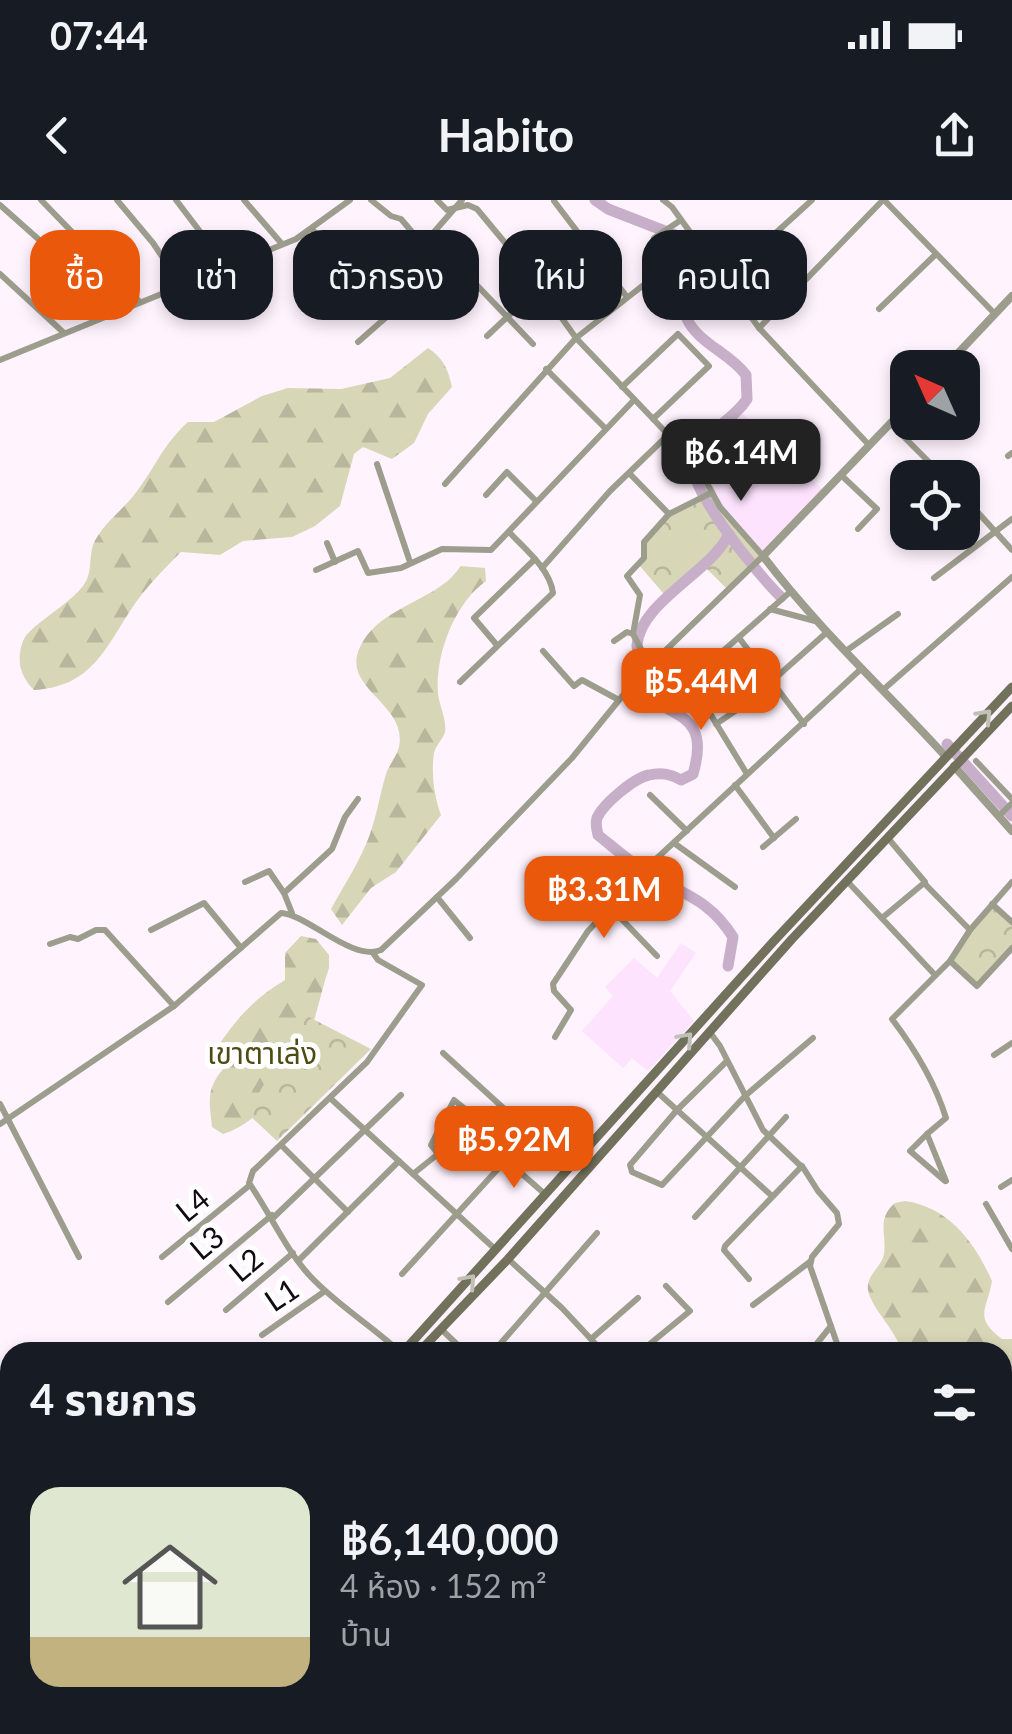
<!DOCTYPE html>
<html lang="th">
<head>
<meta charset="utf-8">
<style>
	:root { --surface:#171b24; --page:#242831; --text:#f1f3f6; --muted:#9ea1a6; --accent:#ea580c }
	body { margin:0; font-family:Lato,"Noto Sans Thai",sans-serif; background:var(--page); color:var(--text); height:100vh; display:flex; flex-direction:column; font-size:38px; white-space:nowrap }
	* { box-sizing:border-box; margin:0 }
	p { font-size:32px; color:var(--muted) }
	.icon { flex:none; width:55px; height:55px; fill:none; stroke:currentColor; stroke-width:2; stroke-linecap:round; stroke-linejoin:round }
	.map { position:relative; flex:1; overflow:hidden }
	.side { position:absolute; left:0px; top:1142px; width:1012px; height:392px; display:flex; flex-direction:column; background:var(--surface); border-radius:30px 30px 0 0; box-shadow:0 5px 15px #0003 }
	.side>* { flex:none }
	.guide { position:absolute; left:30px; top:30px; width:952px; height:90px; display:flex; gap:20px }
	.needle { width:65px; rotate:315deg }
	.buttons { position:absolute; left:890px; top:150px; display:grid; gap:20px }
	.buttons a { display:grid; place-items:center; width:90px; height:90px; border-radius:20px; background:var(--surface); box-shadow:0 5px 15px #0003; font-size:50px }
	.price { position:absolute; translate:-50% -85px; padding:0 22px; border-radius:20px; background:var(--accent); color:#fff; font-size:32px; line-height:65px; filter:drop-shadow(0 2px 5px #0008) }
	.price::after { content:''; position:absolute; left:50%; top:60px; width:30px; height:22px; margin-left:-15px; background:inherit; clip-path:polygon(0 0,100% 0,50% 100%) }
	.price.selected { background:#222; color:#fff }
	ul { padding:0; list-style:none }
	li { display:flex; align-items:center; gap:30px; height:250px; padding:0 30px }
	li span { display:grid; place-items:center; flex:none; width:280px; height:200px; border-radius:30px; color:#555 }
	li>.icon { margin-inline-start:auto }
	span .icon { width:120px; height:120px; fill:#fffc; stroke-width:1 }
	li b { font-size:42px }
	h2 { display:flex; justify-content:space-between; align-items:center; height:120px; padding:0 30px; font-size:42px }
	.pill { padding:0 35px; border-radius:30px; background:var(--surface); box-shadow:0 5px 15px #0003; font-size:35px; line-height:90px }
	.pill.selected { background:var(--accent); color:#fff }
	.status { display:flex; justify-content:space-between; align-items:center; height:70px; padding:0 50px; background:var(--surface); direction:ltr }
	.status svg { height:28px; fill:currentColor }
	header { display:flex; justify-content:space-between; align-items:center; height:130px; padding:0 30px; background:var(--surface); font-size:45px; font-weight:700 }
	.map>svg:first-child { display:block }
</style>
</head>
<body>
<div class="status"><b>07:44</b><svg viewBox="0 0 49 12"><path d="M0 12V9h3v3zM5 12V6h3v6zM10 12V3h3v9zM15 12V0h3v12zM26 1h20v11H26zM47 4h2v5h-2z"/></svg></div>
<header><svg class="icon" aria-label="back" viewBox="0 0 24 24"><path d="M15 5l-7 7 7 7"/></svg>Habito<svg class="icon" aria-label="share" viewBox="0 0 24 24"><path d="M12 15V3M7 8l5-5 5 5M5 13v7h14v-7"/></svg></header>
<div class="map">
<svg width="1012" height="1534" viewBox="0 0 1012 1534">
	<defs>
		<pattern id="forest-firs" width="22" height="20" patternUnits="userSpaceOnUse" patternTransform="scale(2.5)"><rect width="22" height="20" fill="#d7d6b7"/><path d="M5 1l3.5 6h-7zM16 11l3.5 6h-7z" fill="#b8b69c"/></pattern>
		<pattern id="park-crowns" width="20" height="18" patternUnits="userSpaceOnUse" patternTransform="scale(2.5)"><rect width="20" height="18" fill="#d7d6b7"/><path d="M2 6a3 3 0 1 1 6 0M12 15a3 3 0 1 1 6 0" fill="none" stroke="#b8b69c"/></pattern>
	</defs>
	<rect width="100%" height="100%" fill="#fff3fe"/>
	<g fill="#fde3fd">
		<polygon points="739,210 825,292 763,356 734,324 697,265 700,246"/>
		<polygon points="681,743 696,753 670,791 694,821 648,871 632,858 623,868 582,831 613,796 605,787 634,758 657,778"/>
	</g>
	<g fill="url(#forest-firs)">
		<path d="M428,148C444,159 448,169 452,187L428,214L414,243L392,259L363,247L354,254L340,306L315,326L292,337L243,341L220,355L181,352C162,371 144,389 130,411C104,452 89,487 34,490C20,476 16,460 23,441C29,425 73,403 85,383C92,372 89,357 93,345C103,322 123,311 137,291C157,265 161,247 188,222H214L262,196L288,188L341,189L390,178Z"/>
		<path d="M461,366L485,368L486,381C455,403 435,454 438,493C439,505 447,520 445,532C443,539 436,545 434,553C431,573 434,596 441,615L396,672L371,688L342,725L331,709C344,685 361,660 370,634C377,614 380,594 386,574C389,565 397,555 399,547C408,503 340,489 360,447C376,413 418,404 445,383C451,379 456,372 461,366Z"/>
		<path d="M301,736L316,739L329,755V768C320,794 315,825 303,851C288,884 257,924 223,934L212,927C209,900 206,888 225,867L220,843C239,816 256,797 285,780V753Z"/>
		<path d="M905,1001C949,1007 975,1043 992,1081C987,1111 973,1117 1002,1139H1012V1220L1003,1237L1002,1152H902C895,1128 872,1110 868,1090C866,1075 881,1068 884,1054C887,1034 876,1019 895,1003Z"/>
	</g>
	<g fill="url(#park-crowns)">
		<polygon points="711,293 763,356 729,391 706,368 669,400 639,365 644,358 644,342 669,314"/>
		<polygon points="992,704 1012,722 1012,748 977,786 950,761"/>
		<polygon points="305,815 371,849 277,941 247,913"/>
	</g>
	<polygon fill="#d7d6b7" points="684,327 708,356 681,379 657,350"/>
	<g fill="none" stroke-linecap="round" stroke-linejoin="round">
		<g stroke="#c8afc9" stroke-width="11">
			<path d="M595,0L608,9L675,35C705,73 672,87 687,119C699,144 730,153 746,175L747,199C734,220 704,232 693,254C679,280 761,378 781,397"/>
			<polyline points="947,544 1012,616"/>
			<path d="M728,766L733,737C708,697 680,694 643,670C628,660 613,647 598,635C597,629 595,625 597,618C603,604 634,578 649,575C661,572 670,574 681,580L693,574C714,503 657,522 643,483C641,477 642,467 641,460C640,455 637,450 637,445C640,402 711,372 729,334"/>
		</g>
		<g stroke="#9d9d8e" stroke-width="6">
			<polyline points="41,0 139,101"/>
			<polyline points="117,0 153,43 181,85"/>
			<polyline points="176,0 227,67"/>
			<polyline points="244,0 282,44"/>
			<polyline points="371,0 391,16 401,19 447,73 470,78 533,144"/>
			<polyline points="663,0 672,7 759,128 869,245"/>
			<polyline points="884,0 995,114"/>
			<polyline points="554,1 627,97"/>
			<polyline points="0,5 118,110"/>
			<polyline points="312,29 384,119"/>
			<polyline points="654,38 681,20"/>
			<polyline points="334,57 373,33 400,61"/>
			<polyline points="0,74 64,133"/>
			<polyline points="725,79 812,0"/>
			<polyline points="372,83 434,32 462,0"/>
			<polyline points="879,109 936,54"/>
			<polyline points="759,128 883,0"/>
			<polyline points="487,136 538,88"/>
			<polyline points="358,142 391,113"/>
			<polyline points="0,160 296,39 350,0"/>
			<polyline points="546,169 606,229"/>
			<polyline points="622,187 678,134 709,166 653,219"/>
			<polyline points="890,223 945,278"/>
			<polyline points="1008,256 1012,253"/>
			<polyline points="377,264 410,362"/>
			<polyline points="630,274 669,314"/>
			<polyline points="841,275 877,309 858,329"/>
			<polyline points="445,284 576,138 697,43"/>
			<polyline points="486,295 507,272 536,301"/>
			<polyline points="962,295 1012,350"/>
			<polyline points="327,343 335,362"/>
			<polyline points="542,368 610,291 668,235"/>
			<polyline points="316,370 358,351 368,373 401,368 442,349 491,350 634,200"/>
			<polyline points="934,378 1012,319"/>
			<polyline points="770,409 815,421"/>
			<polyline points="740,439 804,524"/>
			<polyline points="614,441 627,432 633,434"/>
			<polyline points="496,444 474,418 535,359"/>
			<polyline points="670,448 747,574"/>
			<polyline points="543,451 574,486 582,480 619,500"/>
			<polyline points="846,451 898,414"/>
			<polyline points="650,466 633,434 640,395 627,376 644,358 644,342 669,314 711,293"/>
			<polyline points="690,480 790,392"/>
			<polyline points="772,481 826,433"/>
			<path d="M460,482L553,393C550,369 525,349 509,332"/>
			<polyline points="884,489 1012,377"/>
			<polyline points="716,524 774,485"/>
			<polyline points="976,561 1012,599"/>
			<polyline points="735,585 774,638"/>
			<polyline points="650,595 687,631"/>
			<polyline points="999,616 1012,603"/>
			<polyline points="887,637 925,682"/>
			<polyline points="674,643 735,687"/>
			<polyline points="763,647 796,619"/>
			<polyline points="847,681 935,775"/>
			<polyline points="245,682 269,671 284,693"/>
			<polyline points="437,697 470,738"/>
			<polyline points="992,704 1012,722"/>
			<polyline points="610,707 657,756"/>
			<polyline points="292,713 284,693 332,649 345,617 358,599"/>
			<polyline points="882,718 924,683 970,730"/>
			<polyline points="151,730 204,703 241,748"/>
			<polyline points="50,744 70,737 78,739 96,730 105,730 174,806"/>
			<path d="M373,753L378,760L422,785L367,862L253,971L249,983C270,1013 285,1049 310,1076C337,1105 371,1125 400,1152"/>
			<polyline points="950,761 977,786 1012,748"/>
			<polyline points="709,831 720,846 763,930 804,969 818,991 837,1013 839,1024 812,1057 810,1066 840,1152"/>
			<polyline points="555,837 571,810 554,791 553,784 588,731 656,659 862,468"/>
			<polyline points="443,853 510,914 575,963"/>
			<polyline points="994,855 1012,843"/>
			<polyline points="727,861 677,910 630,965 632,972 662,985 745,896 813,838"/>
			<polyline points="656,891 772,996"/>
			<polyline points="330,898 495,1049"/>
			<polyline points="0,904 79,1057"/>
			<path d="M0,924L174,806L281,713C307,714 352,762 381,750L456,679L572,558L637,478L763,356L720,307L697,265L576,138L526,68L477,9L468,5L447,10L437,0"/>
			<polyline points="927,934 910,951 945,981"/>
			<polyline points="281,945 348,1012"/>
			<polyline points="413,974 438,954 445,958 469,912 454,900 431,945 438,954"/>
			<path d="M946,981L927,934L946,918C935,882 914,848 892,819L950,761L970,730L1012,682"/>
			<polyline points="1001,987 1012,980"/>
			<polyline points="986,1004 1012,1049"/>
			<polyline points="695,1017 786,917"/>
			<polyline points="273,1018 401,895"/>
			<polyline points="162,1057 250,985"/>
			<polyline points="508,1059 562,1108 603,1152"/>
			<polyline points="298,1061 399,961"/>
			<polyline points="402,1074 506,960 546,995"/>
			<polyline points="749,1079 724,1050 725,1046 802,966"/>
			<polyline points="168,1102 272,1015"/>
			<polyline points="753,1105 811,1061"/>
			<polyline points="226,1110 293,1053"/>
			<polyline points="441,1129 465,1152"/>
			<polyline points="262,1135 325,1091"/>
			<polyline points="591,1139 638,1098"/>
			<polyline points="501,1143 597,1033"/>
			<polyline points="640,1152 690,1111 666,1086"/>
			<polyline points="810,1152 831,1126"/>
			<polyline points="0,1245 10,1257"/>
			<polyline points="1002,1318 1012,1302"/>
			<polyline points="1002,1352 1012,1361"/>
			<polyline points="39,1525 42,1534"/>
			<polyline points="951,1525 957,1534"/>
			<polyline points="363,1534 373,1525"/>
		</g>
		<g stroke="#9d9d8e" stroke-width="8">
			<polyline points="944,168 1012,96"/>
			<path d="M908,205L763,356C818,429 885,490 946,557"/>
			<polyline points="954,566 1012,631"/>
		</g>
		<g stroke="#72725c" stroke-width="9">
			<polyline points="403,1152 773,742 1012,487"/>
			<polyline points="419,1152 508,1059 792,739 1012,506"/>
			<polyline points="0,1499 10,1489"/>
		</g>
		<g stroke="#48462b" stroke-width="11">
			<polyline points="1002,1423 1012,1419"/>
			<polyline points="1002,1441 1012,1438"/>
			<polyline points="1002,1460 1012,1455"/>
			<polyline points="0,1468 10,1463"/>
			<polyline points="1002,1473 1012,1469"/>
			<polyline points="723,1534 745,1525"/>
			<polyline points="766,1534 789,1525"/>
			<polyline points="830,1534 851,1525"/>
			<polyline points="863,1534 882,1525"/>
		</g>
		<g stroke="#48462b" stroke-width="11">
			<polyline points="769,1534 772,1525"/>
			<polyline points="846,1534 865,1525"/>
		</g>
	</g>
	<defs><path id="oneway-chevron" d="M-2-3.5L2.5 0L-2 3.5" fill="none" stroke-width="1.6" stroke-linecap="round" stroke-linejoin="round" transform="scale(2.5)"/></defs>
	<g stroke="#c0c0b6">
		<use href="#oneway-chevron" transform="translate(985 516) rotate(-47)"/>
		<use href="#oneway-chevron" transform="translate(686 839) rotate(-48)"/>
		<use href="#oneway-chevron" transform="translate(469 1081) rotate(-48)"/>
	</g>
	<g text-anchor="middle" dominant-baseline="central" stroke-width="10" stroke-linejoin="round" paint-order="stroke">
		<g font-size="30" fill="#4e4c14" stroke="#fff">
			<text x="262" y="852">เขาตาเล่ง</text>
		</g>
		<g font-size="30" fill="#130a13" stroke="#fff">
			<text transform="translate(192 1004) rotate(-39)">L4</text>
			<text transform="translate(206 1042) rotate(-40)">L3</text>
			<text transform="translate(245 1064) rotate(-40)">L2</text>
			<text transform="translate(281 1094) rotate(-34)">L1</text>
		</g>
	</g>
</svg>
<div class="buttons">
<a><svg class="needle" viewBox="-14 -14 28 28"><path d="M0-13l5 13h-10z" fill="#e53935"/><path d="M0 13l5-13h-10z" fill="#9ea1a6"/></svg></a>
<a><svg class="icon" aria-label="locate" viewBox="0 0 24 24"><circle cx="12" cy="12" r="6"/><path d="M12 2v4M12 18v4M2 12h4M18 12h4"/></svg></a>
</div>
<b class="price selected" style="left:741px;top:304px">฿6.14M</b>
<b class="price" style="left:701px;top:533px">฿5.44M</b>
<b class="price" style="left:604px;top:741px">฿3.31M</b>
<b class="price" style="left:514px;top:991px">฿5.92M</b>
<div class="guide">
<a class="pill selected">ซื้อ</a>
<a class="pill">เช่า</a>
<a class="pill">ตัวกรอง</a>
<a class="pill">ใหม่</a>
<a class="pill">คอนโด</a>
</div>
<section class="side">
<h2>4 รายการ<svg class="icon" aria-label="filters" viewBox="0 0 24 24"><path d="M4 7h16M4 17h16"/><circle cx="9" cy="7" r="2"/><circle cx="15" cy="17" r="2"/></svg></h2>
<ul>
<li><span style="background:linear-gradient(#dfe7d0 75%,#c2b280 0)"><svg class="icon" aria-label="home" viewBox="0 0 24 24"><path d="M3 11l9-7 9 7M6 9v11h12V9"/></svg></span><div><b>฿6,140,000</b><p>4 ห้อง · 152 m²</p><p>บ้าน</p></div></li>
</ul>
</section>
</div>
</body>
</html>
